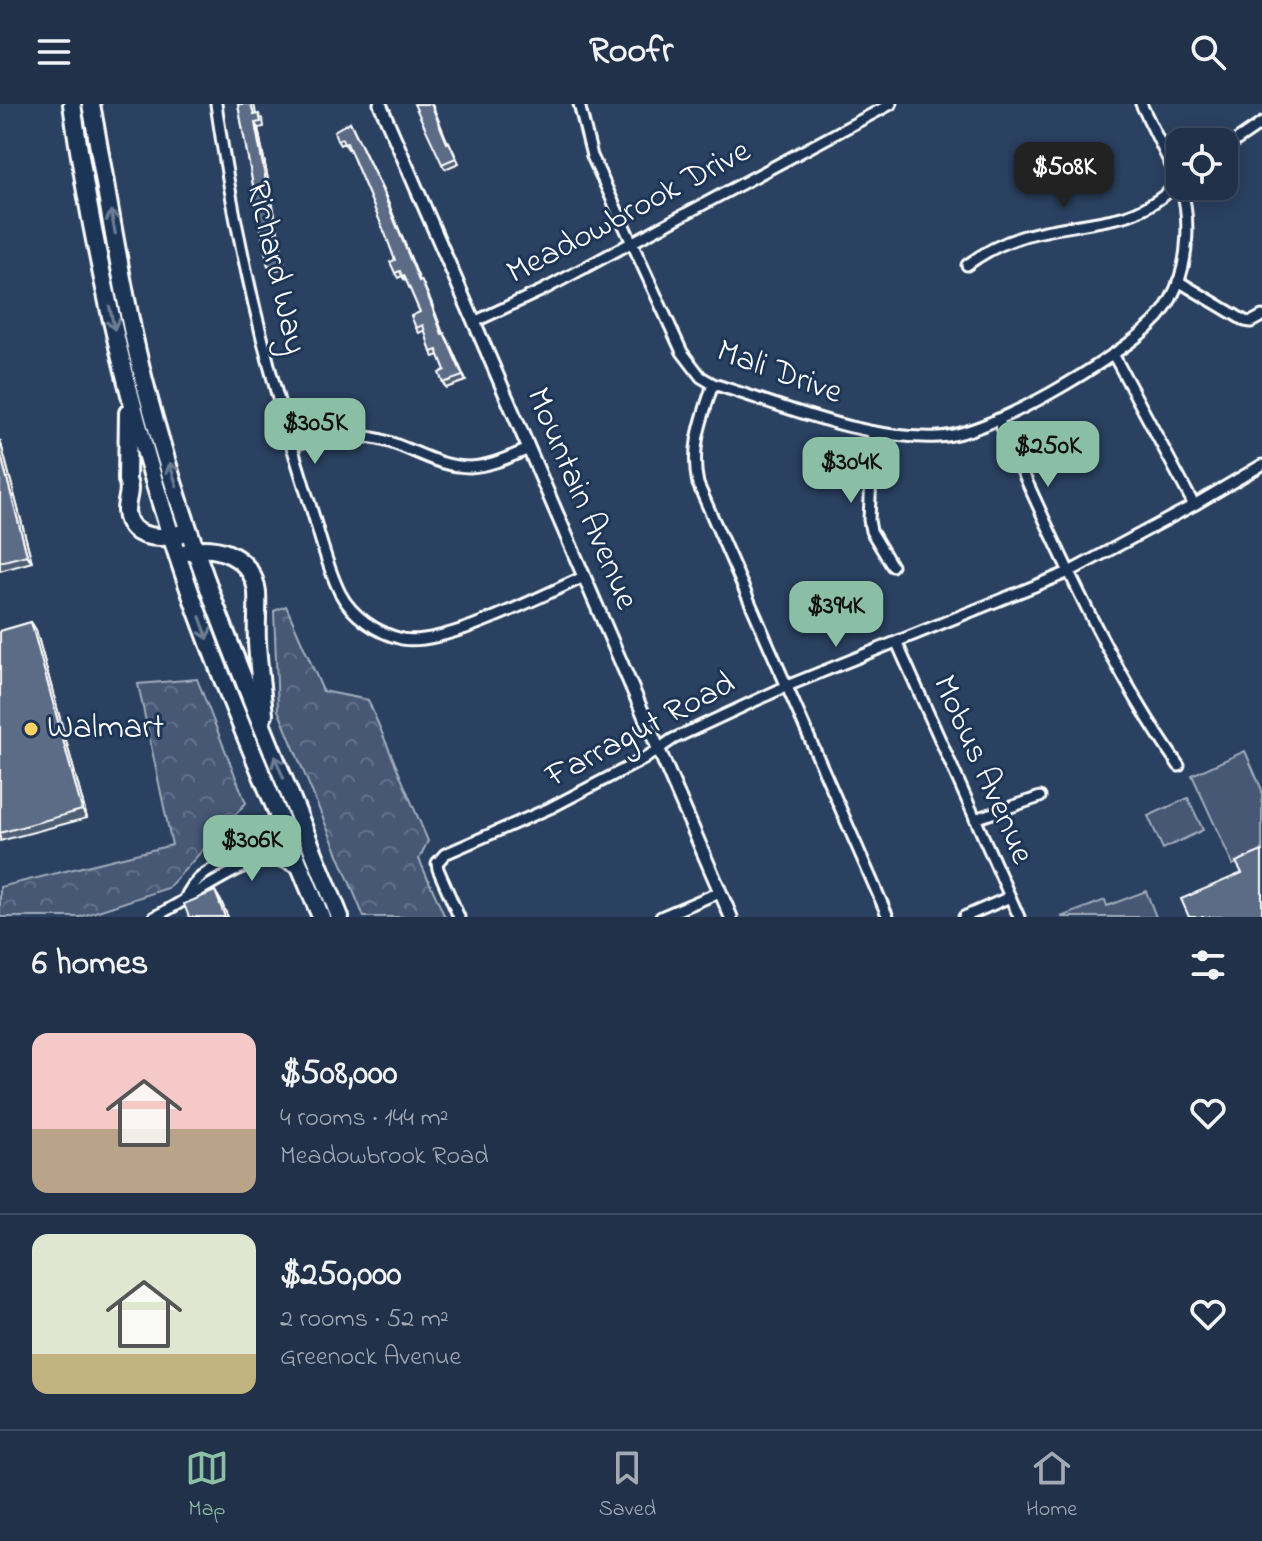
<!DOCTYPE html>
<html lang="en">
<head>
<meta charset="utf-8">
<style>
	:root { --surface:#203149; --page:#283950; --text:#f1f3f6; --muted:#a2a9b4; --line:#3d4c61; --accent:#8abfa5 }
	body { margin:0; font-family:"Indie Flower",sans-serif; background:var(--page); color:var(--text); height:100vh; display:flex; flex-direction:column; font-size:30px; white-space:nowrap }
	* { box-sizing:border-box; margin:0 }
	p { font-size:26px; color:var(--muted) }
	.icon { flex:none; width:44px; height:44px; fill:none; stroke:currentColor; stroke-width:2; stroke-linecap:round; stroke-linejoin:round }
	.map { position:relative; height:813px; overflow:hidden }
	.sheet { display:flex; flex-direction:column; background:var(--surface); flex:1 }
	.sheet>* { flex:none }
	.fabs { position:absolute; left:1166px; top:24px; display:grid; gap:16px }
	.fabs a { display:grid; place-items:center; width:72px; height:72px; border-radius:16px; background:var(--surface); box-shadow:0 4px 20px #0003,0 0 0 2px var(--line); font-size:40px }
	.price { position:absolute; translate:-50% -68px; padding:0 18px; border-radius:16px; background:var(--accent); color:#111; font-size:26px; line-height:52px; filter:drop-shadow(0 2px 4px #0008) }
	.price::after { content:''; position:absolute; left:50%; top:48px; width:24px; height:18px; margin-left:-12px; background:inherit; clip-path:polygon(0 0,100% 0,50% 100%) }
	.price.active { background:#222; color:#fff }
	ul { padding:0; list-style:none }
	li { display:flex; align-items:center; gap:24px; height:200px; padding:0 32px }
	li+li { border-top:2px solid var(--line) }
	li span { display:grid; place-items:center; flex:none; width:224px; height:160px; border-radius:16px; color:#555 }
	li>.icon { margin-inline-start:auto }
	span .icon { width:96px; height:96px; fill:#fffc; stroke-width:1 }
	li b { font-size:34px }
	h2 { display:flex; justify-content:space-between; align-items:center; height:96px; padding:0 32px; font-size:34px }
	header { display:flex; justify-content:space-between; align-items:center; height:104px; padding:0 32px; background:var(--surface); font-size:36px; font-weight:700 }
	.tab-bar { display:flex; justify-content:space-around; align-items:center; height:112px; border-top:2px solid var(--line); background:var(--surface); font-size:22px; color:var(--muted) }
	.tab-bar a { display:grid; justify-items:center; gap:4px }
	.tab-bar .active { color:var(--accent) }
	.map>svg:first-child { display:block }
</style>
</head>
<body>
<header><svg class="icon" aria-label="menu" viewBox="0 0 24 24"><path d="M4 6h16M4 12h16M4 18h16"/></svg>Roofr<svg class="icon" aria-label="search" viewBox="0 0 24 24"><circle cx="10" cy="10" r="6"/><path d="M15 15l6 6"/></svg></header>
<div class="map">
<svg width="1262" height="813" viewBox="0 0 1262 813">
	<defs>
		<pattern id="forest-crowns" width="20" height="18" patternUnits="userSpaceOnUse" patternTransform="scale(2)"><rect width="20" height="18" fill="#465975"/><path d="M2 6a3 3 0 1 1 6 0M12 15a3 3 0 1 1 6 0" fill="none" stroke="#62728a"/></pattern>
	</defs>
	<rect width="100%" height="100%" fill="#2a4161"/>
	<filter id="ink" filterUnits="userSpaceOnUse"><feTurbulence type="fractalNoise" baseFrequency=".0125" numOctaves="2"/><feDisplacementMap in="SourceGraphic" scale="16" xChannelSelector="R" yChannelSelector="G"/><feConvolveMatrix kernelMatrix="1 2 1 2 8 2 1 2 1" color-interpolation-filters="sRGB"/></filter>
	<g filter="url(#ink)">
		<g fill="#465975" stroke="#a2acba" stroke-width="2">
			<polygon points="1245,647 1262,686 1262,748 1233,761 1192,671"/>
			<polygon points="1188,694 1203,726 1163,745 1148,712"/>
			<polygon points="1146,787 1156,813 1061,813 1105,796 1107,802"/>
		</g>
		<g fill="url(#forest-crowns)" stroke="#a2acba" stroke-width="2">
			<polygon points="286,502 323,587 368,596 428,737 419,755 445,813 364,813 278,606 274,507"/>
			<polygon points="197,575 246,699 168,784 80,813 0,813 0,783 172,741 138,580"/>
		</g>
		<g fill="none" stroke-linecap="round" stroke-linejoin="round">
			<g stroke="#fff" stroke-width="15">
				<g id="minor">
					<path d="M216,0C235,132 266,264 307,391C318,423 325,459 340,489C352,512 377,529 402,535C444,543 542,491 584,473"/>
					<path d="M579,0L592,52L682,248L701,273L713,280C785,302 862,336 938,333C990,331 1114,256 1152,220C1162,211 1171,196 1176,184C1189,154 1190,113 1181,82"/>
					<polyline points="1141,0 1180,80"/>
					<polyline points="1224,45 1262,19"/>
					<path d="M967,161C1019,122 1063,127 1121,113C1143,108 1163,93 1180,79"/>
					<polyline points="1178,177 1245,217 1251,218 1262,212"/>
					<polyline points="474,218 543,186 891,0"/>
					<polyline points="1113,250 1194,401"/>
					<path d="M713,280C702,315 690,344 698,380L888,813"/>
					<path d="M998,315C1053,433 1104,555 1179,662"/>
					<polyline points="873,328 869,416 871,427 892,462"/>
					<path d="M292,341C324,333 356,327 389,338C417,347 439,363 470,363C491,362 509,353 529,345"/>
					<polyline points="897,539 1019,813"/>
					<polyline points="975,715 1040,693"/>
					<path d="M184,797C202,752 244,764 264,737C271,728 273,717 277,707"/>
					<path d="M154,813C181,801 246,753 272,755C282,756 293,762 302,766"/>
					<polyline points="459,813 438,765 437,759 445,750 550,704 644,655 673,635 787,582 1069,468 1194,401 1262,361"/>
					<polyline points="661,813 720,788"/>
					<polyline points="964,813 1010,793"/>
				</g>
			</g>
			<g stroke="#fff" stroke-width="17">
				<polyline id="tertiary" points="380,0 731,813"/>
			</g>
			<g stroke="#fff" stroke-width="22">
				<g id="trunk">
					<path d="M72,0C94,154 129,306 178,453C219,575 272,694 321,813"/>
					<path d="M91,0C107,85 119,172 139,256C185,448 266,630 340,813"/>
					<path d="M128,309L127,376C132,386 126,395 126,407C128,436 162,436 182,429"/>
					<path d="M187,448C217,438 253,454 257,488C258,504 256,521 257,537C258,562 262,587 264,611"/>
				</g>
			</g>
			<use href="#minor" stroke="#1d3557" stroke-width="9"/>
			<use href="#tertiary" stroke="#1d3557" stroke-width="11"/>
			<use href="#trunk" stroke="#1d3557" stroke-width="16"/>
		</g>
		<g fill="#4e5d73" stroke="#fff" stroke-width="2">
			<polygon points="238,0 254,0 256,10 263,15 264,23 258,24 285,164 272,167 268,162"/>
			<polygon points="350,18 385,91 420,177 424,181 443,230 447,234 466,277 446,284 443,279 445,266 439,251 434,253 431,248 425,226 419,229 416,224 420,208 406,176 405,177 402,172 398,174 395,169 395,156 385,129 349,44 348,45 344,39 340,41 337,36"/>
			<polygon points="449,38 459,59 445,65 442,60"/>
			<polygon points="0,336 32,458 0,467"/>
			<polygon points="31,518 36,526 87,714 0,737 0,527"/>
		</g>
		<g fill="#404c5e" stroke="#fff" stroke-width="2">
			<polygon points="431,0 432,0 450,44 447,39"/>
			<polygon points="350,18 385,91 422,182 419,177"/>
			<polygon points="255,19 258,24 285,164 281,159"/>
			<polygon points="421,176 431,197 445,235 442,230"/>
			<polygon points="444,229 447,234 466,277 463,272"/>
			<polygon points="0,336 32,458 27,451 0,348"/>
			<polygon points="31,518 36,526 87,714 82,706"/>
			<polygon points="215,787 221,797 228,813 225,813"/>
		</g>
		<g fill="#5b6c86" stroke="#fff" stroke-width="2">
			<polygon points="238,0 251,0 254,11 259,10 261,18 255,19 281,159 268,162"/>
			<polygon points="414,0 431,0 447,39 449,38 456,54 442,60"/>
			<polygon points="350,18 382,86 419,177 421,176 428,192 442,230 444,229 463,272 443,279 439,269 445,266 437,246 431,248 423,221 416,224 411,212 420,208 404,171 402,172 400,167 395,169 390,158 395,156 385,129 347,39 344,40 342,34 337,36 334,27"/>
			<polygon points="0,348 27,451 0,458"/>
			<polygon points="31,518 82,706 0,729 0,527"/>
			<polygon points="1262,747 1262,813 1189,813 1181,795 1242,769 1236,758"/>
			<polygon points="215,787 225,813 189,813 184,800"/>
		</g>
		<defs><path id="oneway-shaft" d="M-6 0H5M1.5-3L5.5 0L1.5 3" fill="none" stroke-width="1.6" stroke-linecap="round" stroke-linejoin="round" transform="scale(2)"/></defs>
		<g stroke="#6c7c92">
			<use href="#oneway-shaft" transform="translate(113 118) rotate(-101)"/>
			<use href="#oneway-shaft" transform="translate(112 214) rotate(78)"/>
			<use href="#oneway-shaft" transform="translate(173 370) rotate(-108)"/>
			<use href="#oneway-shaft" transform="translate(204 524) rotate(70)"/>
			<use href="#oneway-shaft" transform="translate(279 663) rotate(-112)"/>
		</g>
	</g>
	<circle fill="#ffd166" stroke="#1d3557" stroke-width="3" cx="31" cy="625" r="8"/>
	<g text-anchor="middle" dominant-baseline="central" stroke-width="6" stroke-linejoin="round" paint-order="stroke">
		<g font-size="34" fill="#fff" stroke="#1d3557">
			<text transform="translate(629 109) rotate(-28)">Meadowbrook Drive</text>
			<text transform="translate(275 164) rotate(77)">Richard Way</text>
			<text transform="translate(779 269) rotate(20)">Mali Drive</text>
			<text transform="translate(581 395) rotate(67)">Mountain Avenue</text>
			<text transform="translate(641 627) rotate(-28)">Farragut Road</text>
			<text transform="translate(982 666) rotate(66)">Mobus Avenue</text>
		</g>
		<g font-size="34" fill="#fff" stroke="#1d3557" text-anchor="start">
			<text x="47" y="625">Walmart</text>
		</g>
	</g>
</svg>
<div class="fabs">
<a><svg class="icon" aria-label="locate" viewBox="0 0 24 24"><circle cx="12" cy="12" r="6"/><path d="M12 2v4M12 18v4M2 12h4M18 12h4"/></svg></a>
</div>
<b class="price active" style="left:1064px;top:106px">$508K</b>
<b class="price" style="left:315px;top:362px">$305K</b>
<b class="price" style="left:1048px;top:385px">$250K</b>
<b class="price" style="left:851px;top:401px">$304K</b>
<b class="price" style="left:836px;top:545px">$394K</b>
<b class="price" style="left:252px;top:779px">$306K</b>
</div>
<section class="sheet">
<h2>6 homes<svg class="icon" aria-label="filters" viewBox="0 0 24 24"><path d="M4 7h16M4 17h16"/><circle cx="9" cy="7" r="2"/><circle cx="15" cy="17" r="2"/></svg></h2>
<ul>
<li><span style="background:linear-gradient(#f6c9c9 60%,#b9a48a 0)"><svg class="icon" aria-label="home" viewBox="0 0 24 24"><path d="M3 11l9-7 9 7M6 9v11h12V9"/></svg></span><div><b>$508,000</b><p>4 rooms · 144 m²</p><p>Meadowbrook Road</p></div><svg class="icon" aria-label="heart" viewBox="0 0 24 24"><path d="M12 20l-8-8c-3-5 5-10 8-4 3-6 11-1 8 4z"/></svg></li>
<li><span style="background:linear-gradient(#dfe7d0 75%,#c2b280 0)"><svg class="icon" aria-label="home" viewBox="0 0 24 24"><path d="M3 11l9-7 9 7M6 9v11h12V9"/></svg></span><div><b>$250,000</b><p>2 rooms · 52 m²</p><p>Greenock Avenue</p></div><svg class="icon" aria-label="heart" viewBox="0 0 24 24"><path d="M12 20l-8-8c-3-5 5-10 8-4 3-6 11-1 8 4z"/></svg></li>
</ul>
</section>
<nav class="tab-bar">
<a class="active"><svg class="icon" aria-label="map" viewBox="0 0 24 24"><path d="M3 6l6-2 6 2 6-2v14l-6 2-6-2-6 2zM9 4v14M15 6v14"/></svg>Map</a>
<a><svg class="icon" aria-label="saved" viewBox="0 0 24 24"><path d="M7 4h10v16l-5-4-5 4z"/></svg>Saved</a>
<a><svg class="icon" aria-label="home" viewBox="0 0 24 24"><path d="M3 11l9-7 9 7M6 9v11h12V9"/></svg>Home</a>
</nav>
</body>
</html>
